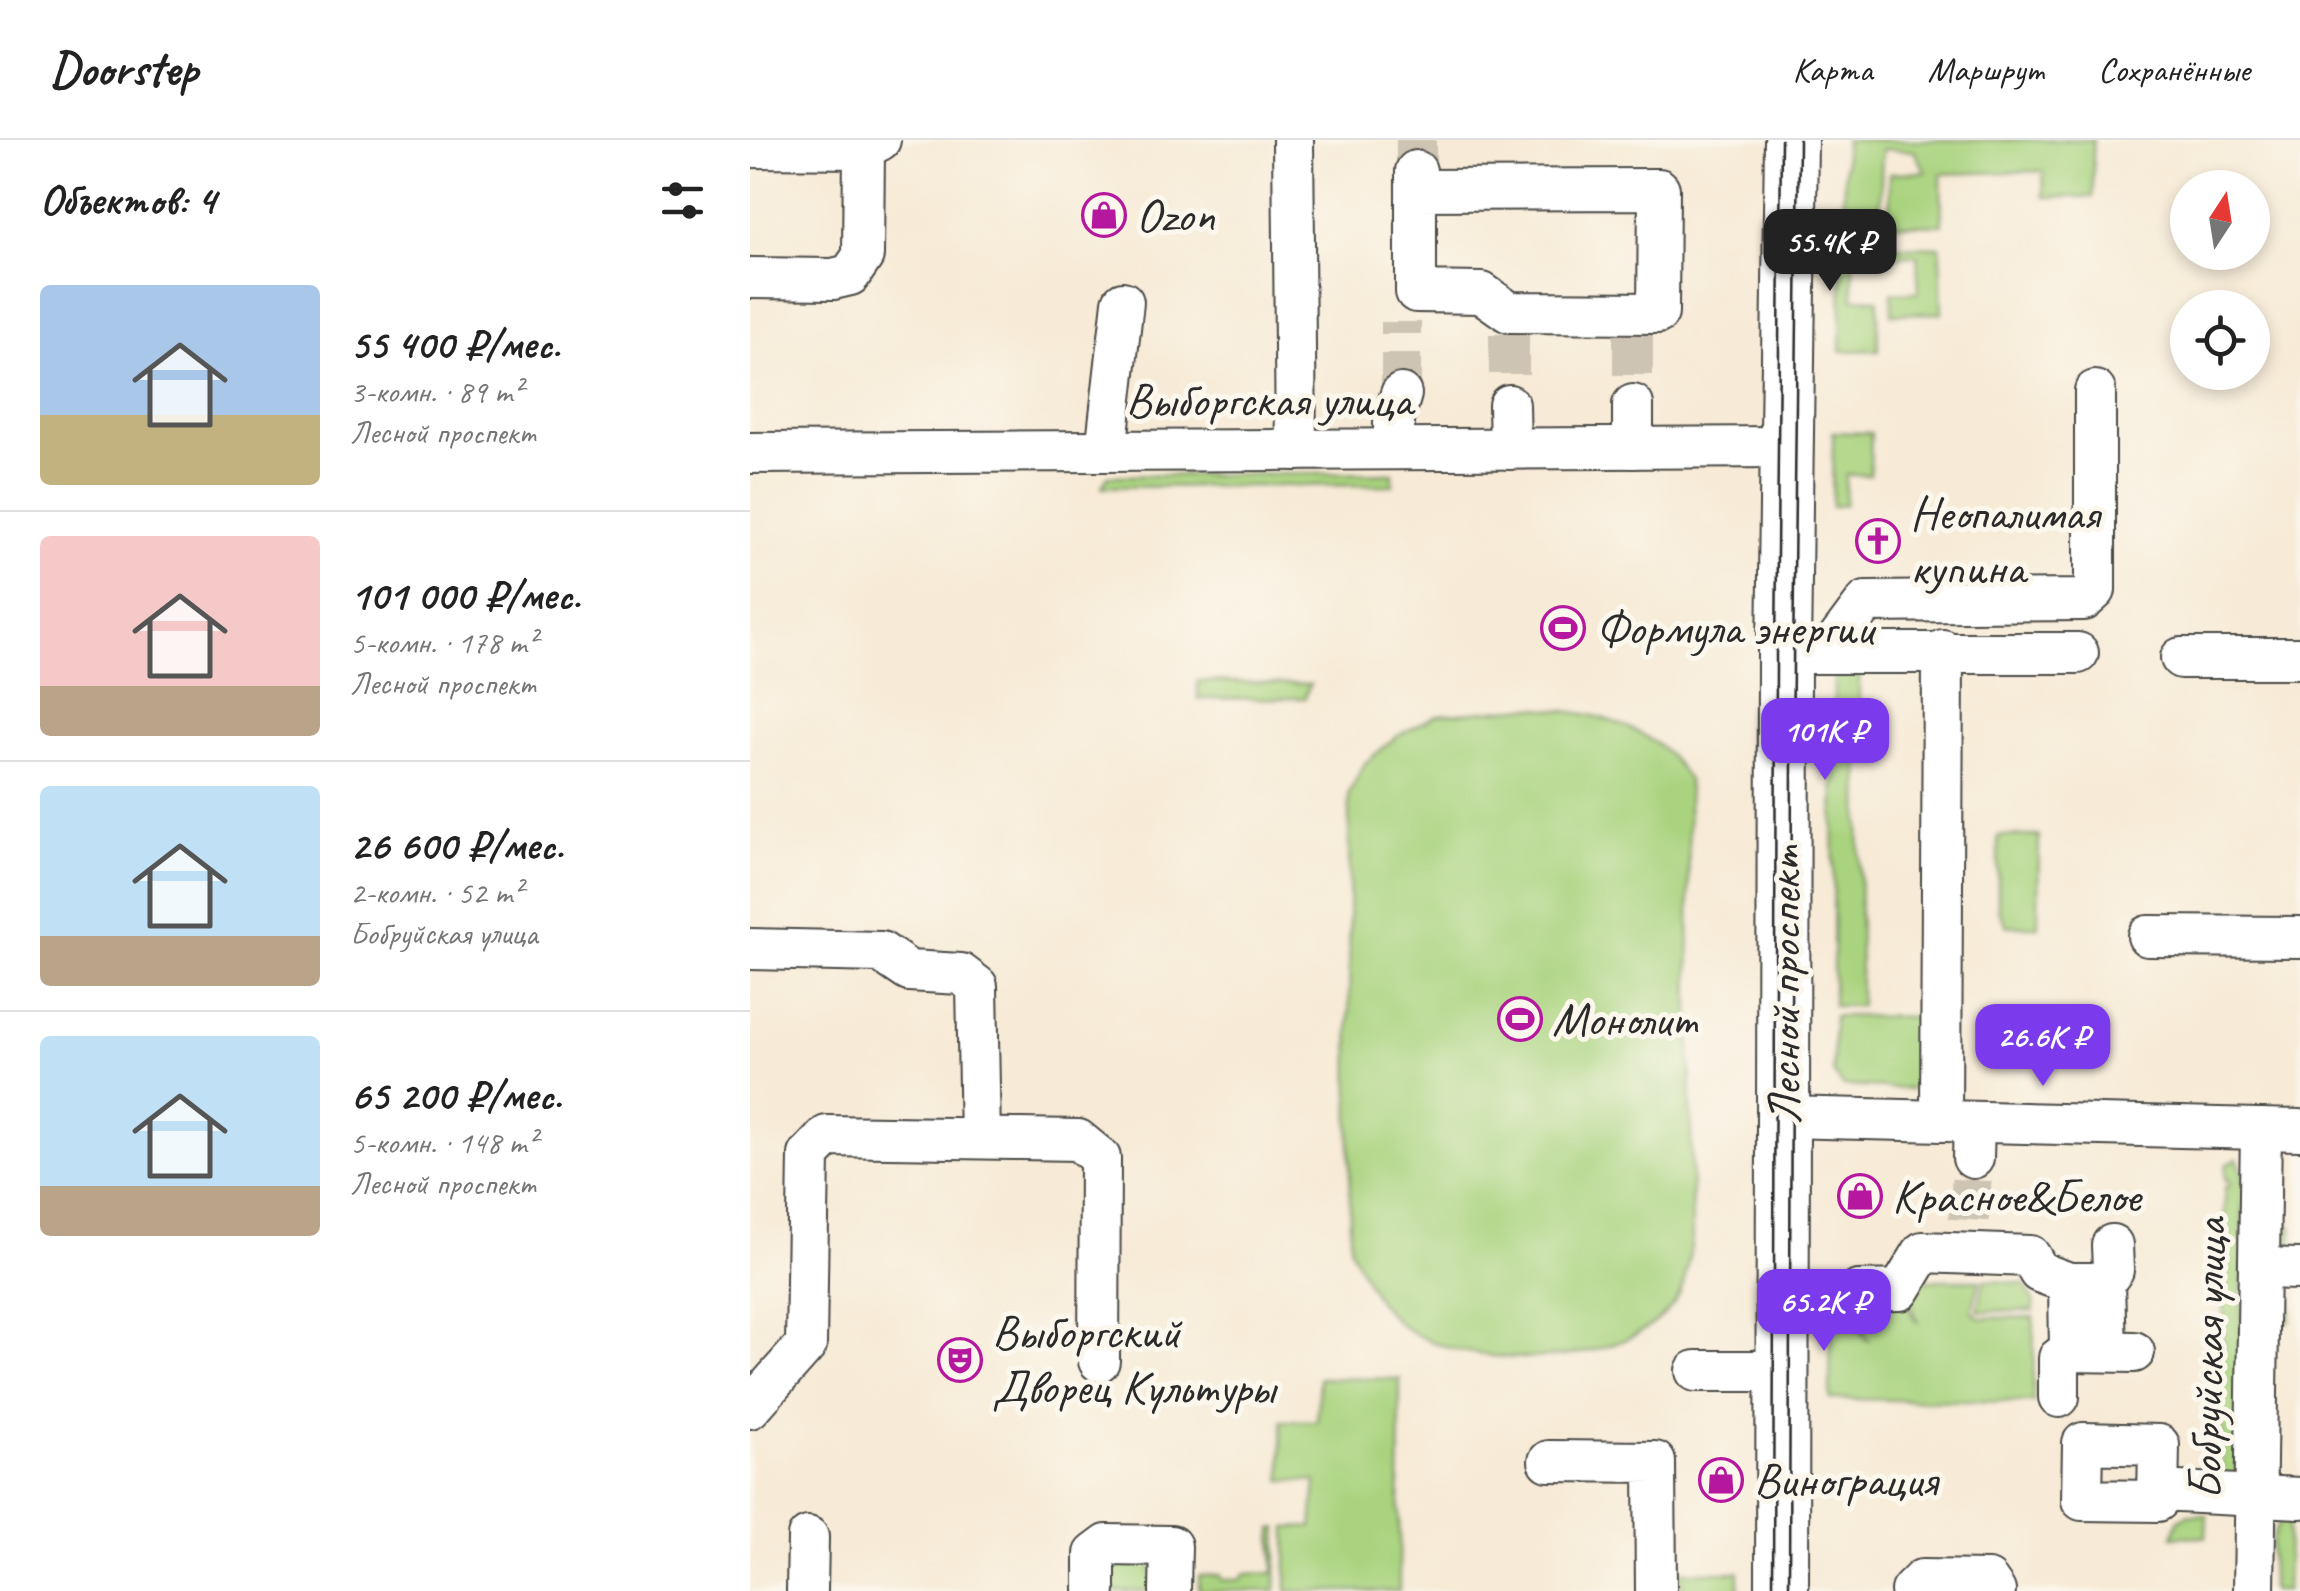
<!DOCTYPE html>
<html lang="ru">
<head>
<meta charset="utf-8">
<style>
	:root { --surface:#fff; --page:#f6f6f6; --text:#222; --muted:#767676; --line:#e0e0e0; --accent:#7c3aed }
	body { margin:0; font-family:Caveat,sans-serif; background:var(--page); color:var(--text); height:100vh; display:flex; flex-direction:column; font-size:38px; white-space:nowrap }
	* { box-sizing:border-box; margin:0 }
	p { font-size:32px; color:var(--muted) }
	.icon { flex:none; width:55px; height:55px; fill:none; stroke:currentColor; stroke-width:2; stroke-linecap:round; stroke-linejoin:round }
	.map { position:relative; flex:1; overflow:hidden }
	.drawer { display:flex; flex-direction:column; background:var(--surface); width:750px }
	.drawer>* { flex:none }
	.needle { width:65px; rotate:12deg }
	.fabs { position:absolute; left:1420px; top:30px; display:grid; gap:20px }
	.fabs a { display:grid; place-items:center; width:100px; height:100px; border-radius:50%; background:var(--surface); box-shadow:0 5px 15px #0003; font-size:50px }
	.price { position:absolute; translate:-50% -85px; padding:0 22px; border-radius:20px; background:var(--accent); color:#fff; font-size:32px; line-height:65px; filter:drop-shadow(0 2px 5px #0008) }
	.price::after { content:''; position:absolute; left:50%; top:60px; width:30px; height:22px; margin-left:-15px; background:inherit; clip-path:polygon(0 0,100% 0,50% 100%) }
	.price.on { background:#222; color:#fff }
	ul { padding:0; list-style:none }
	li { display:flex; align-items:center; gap:30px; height:250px; padding:0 40px }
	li+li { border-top:2px solid var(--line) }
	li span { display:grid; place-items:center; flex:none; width:280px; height:200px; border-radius:10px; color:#555 }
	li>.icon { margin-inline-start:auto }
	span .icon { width:120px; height:120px; fill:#fffc; stroke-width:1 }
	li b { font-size:42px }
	h2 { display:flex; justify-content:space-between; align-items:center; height:120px; padding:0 40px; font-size:42px }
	header { display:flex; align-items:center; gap:60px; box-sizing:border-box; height:140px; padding:0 50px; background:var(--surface); border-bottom:2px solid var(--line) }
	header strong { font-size:48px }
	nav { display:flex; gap:55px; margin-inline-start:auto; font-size:35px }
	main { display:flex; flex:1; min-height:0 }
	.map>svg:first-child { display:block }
</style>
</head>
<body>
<header>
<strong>Doorstep</strong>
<nav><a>Карта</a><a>Маршрут</a><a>Сохранённые</a></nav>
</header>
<main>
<section class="drawer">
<h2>Объектов: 4<svg class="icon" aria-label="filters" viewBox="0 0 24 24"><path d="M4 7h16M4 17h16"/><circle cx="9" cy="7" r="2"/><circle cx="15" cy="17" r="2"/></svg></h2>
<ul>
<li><span style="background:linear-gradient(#a9c7e8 65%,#c2b280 0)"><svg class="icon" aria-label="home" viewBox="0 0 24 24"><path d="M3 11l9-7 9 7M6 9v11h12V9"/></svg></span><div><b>55 400 ₽/мес.</b><p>3-комн. · 89 m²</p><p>Лесной проспект</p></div></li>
<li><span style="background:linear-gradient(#f6c9c9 75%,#b9a48a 0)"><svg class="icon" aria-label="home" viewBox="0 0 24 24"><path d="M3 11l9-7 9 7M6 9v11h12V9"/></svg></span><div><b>101 000 ₽/мес.</b><p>5-комн. · 178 m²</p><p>Лесной проспект</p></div></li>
<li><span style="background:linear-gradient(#bfe0f5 75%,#b9a48a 0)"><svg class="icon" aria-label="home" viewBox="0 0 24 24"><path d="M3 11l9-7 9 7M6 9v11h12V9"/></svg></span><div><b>26 600 ₽/мес.</b><p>2-комн. · 52 m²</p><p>Бобруйская улица</p></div></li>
<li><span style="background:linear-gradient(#bfe0f5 75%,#b9a48a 0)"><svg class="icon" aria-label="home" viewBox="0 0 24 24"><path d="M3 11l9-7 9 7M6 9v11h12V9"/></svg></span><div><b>65 200 ₽/мес.</b><p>5-комн. · 148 m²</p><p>Лесной проспект</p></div></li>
</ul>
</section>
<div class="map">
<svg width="1550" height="1451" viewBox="0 0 1550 1451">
	<rect width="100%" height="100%" fill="#fbf7ec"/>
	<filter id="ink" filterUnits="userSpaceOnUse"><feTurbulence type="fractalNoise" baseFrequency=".01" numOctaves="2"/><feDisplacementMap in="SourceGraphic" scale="20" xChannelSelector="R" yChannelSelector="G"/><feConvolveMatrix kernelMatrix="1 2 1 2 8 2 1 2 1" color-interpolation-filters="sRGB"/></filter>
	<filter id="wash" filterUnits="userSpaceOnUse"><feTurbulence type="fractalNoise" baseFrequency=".0048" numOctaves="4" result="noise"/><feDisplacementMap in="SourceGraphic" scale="40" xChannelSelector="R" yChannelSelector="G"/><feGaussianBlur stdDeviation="2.25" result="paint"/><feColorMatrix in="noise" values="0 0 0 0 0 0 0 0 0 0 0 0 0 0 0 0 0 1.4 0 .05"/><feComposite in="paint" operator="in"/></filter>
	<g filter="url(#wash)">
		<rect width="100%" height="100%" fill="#f7ead6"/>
		<g fill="#a9d37e" stroke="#6a7f54" stroke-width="2.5">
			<polygon points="1095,0 1343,0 1343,57 1294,57 1293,31 1191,34 1192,85 1139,84 1140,33 1176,32 1164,11 1132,9 1130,84 1093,84"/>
			<polygon points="1092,106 1127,106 1127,114 1103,115 1103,158 1128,159 1128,210 1091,211"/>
			<polygon points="1142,106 1190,107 1192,173 1142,174 1142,153 1169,152 1167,115 1142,116"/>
			<polygon points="1083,292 1121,293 1120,335 1096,335 1095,364 1082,367"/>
			<polygon points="643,333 643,345 352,347 358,336"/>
			<polygon points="1084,523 1109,523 1110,866 1083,866"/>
			<polygon points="448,541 449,541 560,544 555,558 448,559"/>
			<path d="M779,567C825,571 868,576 907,604C919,612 929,628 938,640L942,1101C938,1119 936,1146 926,1160C879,1232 712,1233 650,1184C625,1164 614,1136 600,1108L599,653L615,623L646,597L687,575Z"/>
			<polygon points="1248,696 1289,696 1288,786 1257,786 1248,768"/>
			<polygon points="1084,876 1181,877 1182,950 1093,946 1083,933"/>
			<polygon points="1487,1018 1493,1033 1490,1349 1471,1349 1475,1047 1480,1046 1480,1040 1475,1040 1476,1025"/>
			<polygon points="1524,1067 1537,1067 1538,1085 1542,1086 1542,1112 1523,1112"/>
			<polygon points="1174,1140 1230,1140 1222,1171 1229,1178 1284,1177 1283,1262 1080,1259 1081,1158 1089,1158 1116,1200 1119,1200 1095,1158 1152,1157 1166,1181 1169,1182 1157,1157"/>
			<polygon points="1234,1140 1275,1144 1283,1160 1284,1171 1228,1171"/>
			<polygon points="1523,1142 1542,1143 1540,1182 1523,1182"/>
			<polygon points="569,1238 650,1239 649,1451 537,1451 537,1388 562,1387 566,1341 532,1340 532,1281 567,1281"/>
			<polygon points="1438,1374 1457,1375 1456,1397 1423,1396 1428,1380"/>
			<path d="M1539,1374L1536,1451H1521C1522,1424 1514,1390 1539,1374Z"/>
			<polygon points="528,1388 526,1451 449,1451 449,1436 470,1435 471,1440 491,1440 494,1434 524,1433 523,1389"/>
			<polygon points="399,1419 407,1451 355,1451 360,1423"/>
			<rect x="931" y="1432" width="58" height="19"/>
		</g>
	</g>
	<g filter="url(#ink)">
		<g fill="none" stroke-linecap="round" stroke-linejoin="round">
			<g stroke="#cec4b4" stroke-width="40" stroke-dasharray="40 20" stroke-linecap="butt">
				<polyline points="666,31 666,0"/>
				<polyline points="759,194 759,265"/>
				<polyline points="883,195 883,265"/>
				<polyline points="651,254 651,182"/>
				<polyline points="1219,1080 1223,1018"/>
			</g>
			<g stroke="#4a4845" stroke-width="44">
				<g id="minor">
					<polyline points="543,0 546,310"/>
					<polyline points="0,7 114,8 130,0"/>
					<polyline points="666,50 666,152 732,153 759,172 908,173 909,49 666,50 666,31"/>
					<polyline points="0,138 83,139 100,135 113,116 114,8"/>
					<polyline points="759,265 760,309"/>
					<polyline points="883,265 883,308"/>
					<polyline points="644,309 644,278 651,254"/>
					<polyline points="356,311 373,162"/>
					<polyline points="0,313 1038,307"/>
					<polyline points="1058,513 1328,513"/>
					<polyline points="1078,513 1116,462 1334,460 1345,450 1345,251"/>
					<polyline points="1431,518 1550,518"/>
					<polyline points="1398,796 1550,797"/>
					<polyline points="0,809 131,812 159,831 211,834 227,846 230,998"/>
					<polyline points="1034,977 1550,990"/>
					<polyline points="1191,981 1193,510"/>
					<polyline points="1223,1018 1224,982"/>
					<polyline points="1509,1128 1550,1129"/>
					<polyline points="1319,1143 1354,1143 1356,1211"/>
					<polyline points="1354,1143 1363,1130 1362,1105"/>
					<polyline points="1108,1151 1150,1150 1173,1112 1280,1116 1289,1132 1319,1143 1320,1211 1384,1212"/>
					<polyline points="946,1231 1033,1231"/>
					<polyline points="1309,1257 1309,1218 1320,1211"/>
					<polyline points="0,1268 56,1205 59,1015 77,996 328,1000 350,1018 349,1221"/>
					<polygon points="1333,1303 1409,1305 1408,1361 1332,1360"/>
					<polyline points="799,1321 905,1322 906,1451"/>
					<polyline points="1408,1351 1550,1358"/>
					<polyline points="57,1451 58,1397"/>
					<polyline points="345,1451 345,1414 357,1405 421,1406 420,1451"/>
					<polyline points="1161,1451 1172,1440 1238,1441 1245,1451"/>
					<polyline points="1504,1451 1511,989"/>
				</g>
			</g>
			<g stroke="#4a4845" stroke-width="56">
				<polyline id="major" points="1032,1451 1034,512 1041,0"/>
			</g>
			<use href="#minor" stroke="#fff" stroke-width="40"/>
			<use href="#major" stroke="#fff" stroke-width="52"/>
			<g stroke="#2b2b2b" stroke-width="2.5">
				<polyline points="1023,1451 1026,515 1031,0"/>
				<polyline points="1039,1451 1042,613 1049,0"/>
			</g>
		</g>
	</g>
	<defs>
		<g id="shop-ring" transform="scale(2.25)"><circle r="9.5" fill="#fbf7ec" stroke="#b5179e" stroke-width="1.5"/><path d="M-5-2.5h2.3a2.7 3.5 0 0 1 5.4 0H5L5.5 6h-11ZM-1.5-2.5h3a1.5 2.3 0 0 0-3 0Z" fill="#b5179e"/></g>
		<g id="church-ring" transform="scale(2.25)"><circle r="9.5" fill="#fbf7ec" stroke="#b5179e" stroke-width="1.5"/><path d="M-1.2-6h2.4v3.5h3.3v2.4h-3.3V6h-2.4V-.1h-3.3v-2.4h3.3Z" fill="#b5179e"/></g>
		<g id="stadium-ring" transform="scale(2.25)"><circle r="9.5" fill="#fbf7ec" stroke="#b5179e" stroke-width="1.5"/><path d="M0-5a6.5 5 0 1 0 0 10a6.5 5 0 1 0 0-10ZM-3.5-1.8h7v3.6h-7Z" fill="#b5179e"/></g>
		<g id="theatre-ring" transform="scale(2.25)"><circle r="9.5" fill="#fbf7ec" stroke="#b5179e" stroke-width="1.5"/><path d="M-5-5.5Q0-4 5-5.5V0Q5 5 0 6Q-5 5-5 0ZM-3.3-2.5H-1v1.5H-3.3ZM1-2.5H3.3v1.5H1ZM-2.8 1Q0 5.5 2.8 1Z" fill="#b5179e"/></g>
	</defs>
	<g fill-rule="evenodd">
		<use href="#shop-ring" x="354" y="75"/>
		<use href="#church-ring" x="1128" y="401"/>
		<use href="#stadium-ring" x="813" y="488"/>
		<use href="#stadium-ring" x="770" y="879"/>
		<use href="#shop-ring" x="1110" y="1056"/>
		<use href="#theatre-ring" x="210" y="1220"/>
		<use href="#shop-ring" x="971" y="1340"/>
	</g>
	<g text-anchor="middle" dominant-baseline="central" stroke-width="10" stroke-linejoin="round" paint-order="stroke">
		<g font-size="48" fill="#2b2b2b" stroke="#fbf7ec" text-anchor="start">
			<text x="386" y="75">Ozon</text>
			<text x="1160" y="373">Неопалимая<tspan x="1160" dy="55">купина</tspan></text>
			<text x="846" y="488">Формула энергии</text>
			<text x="802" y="879">Монолит</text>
			<text x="1142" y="1056">Красное&amp;Белое</text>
			<text x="242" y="1192">Выборгский<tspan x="242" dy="55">Дворец Культуры</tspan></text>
			<text x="1004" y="1340">Винограция</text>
		</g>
		<g font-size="48" fill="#2b2b2b" stroke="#fbf7ec">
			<text x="519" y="260">Выборгская улица</text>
			<text transform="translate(1034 845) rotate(-90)">Лесной проспект</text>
			<text transform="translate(1457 1219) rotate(-89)">Бобруйская улица</text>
		</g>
	</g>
</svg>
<div class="fabs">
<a><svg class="needle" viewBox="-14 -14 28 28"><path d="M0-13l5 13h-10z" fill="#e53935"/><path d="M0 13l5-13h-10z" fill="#767676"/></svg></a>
<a><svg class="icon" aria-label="locate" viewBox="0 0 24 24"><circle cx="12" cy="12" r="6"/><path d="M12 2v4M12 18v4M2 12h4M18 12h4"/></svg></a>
</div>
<b class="price on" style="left:1080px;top:154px">55.4K ₽</b>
<b class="price" style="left:1075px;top:643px">101K ₽</b>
<b class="price" style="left:1293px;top:949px">26.6K ₽</b>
<b class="price" style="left:1074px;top:1214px">65.2K ₽</b>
</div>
</main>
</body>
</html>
